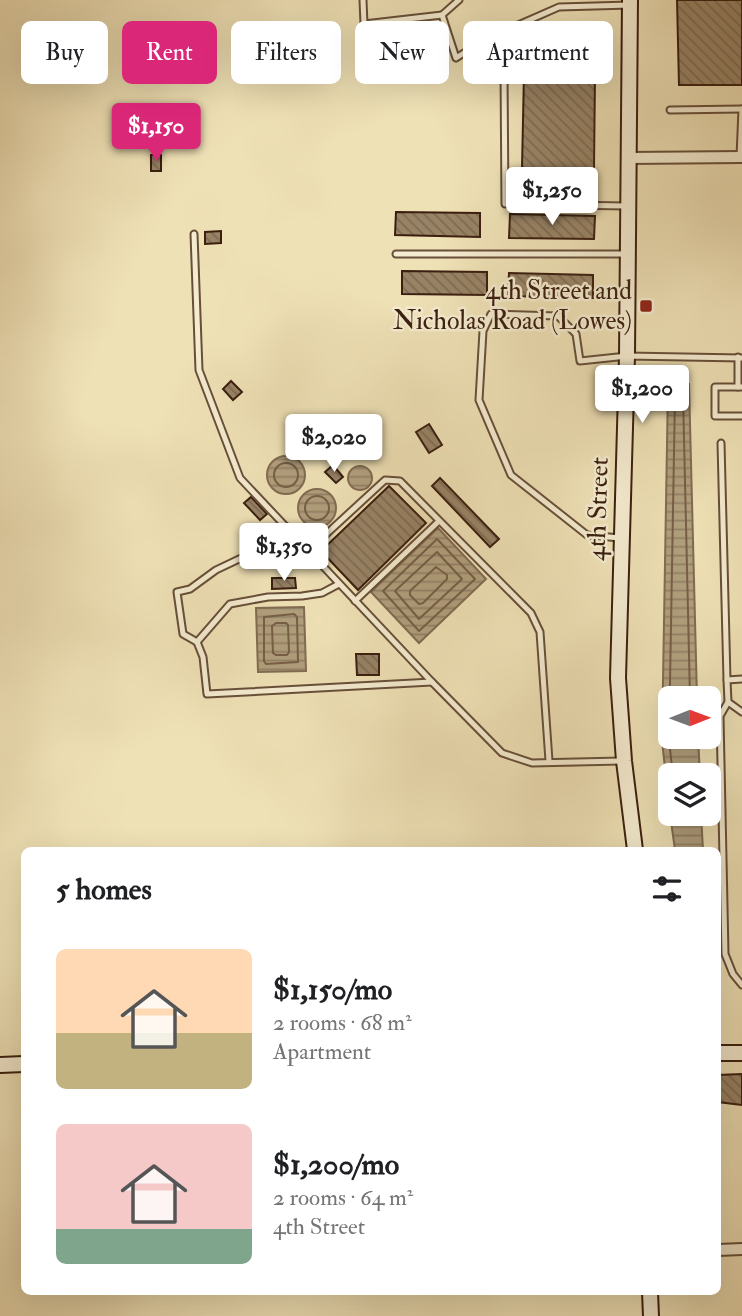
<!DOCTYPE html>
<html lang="en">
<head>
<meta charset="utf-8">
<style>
	:root { --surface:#fff; --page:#f6f6f6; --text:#202124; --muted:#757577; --accent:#db2777 }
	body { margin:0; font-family:"IM FELL Double Pica",serif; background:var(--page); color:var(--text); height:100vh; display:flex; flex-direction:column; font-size:26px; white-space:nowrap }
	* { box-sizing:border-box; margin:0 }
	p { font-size:23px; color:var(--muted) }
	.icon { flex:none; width:38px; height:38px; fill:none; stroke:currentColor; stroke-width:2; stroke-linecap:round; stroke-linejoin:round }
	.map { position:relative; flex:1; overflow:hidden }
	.side { position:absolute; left:21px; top:847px; width:700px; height:448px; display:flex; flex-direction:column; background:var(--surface); border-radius:10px; box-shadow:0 7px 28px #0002 }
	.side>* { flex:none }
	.banner { position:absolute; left:21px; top:21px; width:700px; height:63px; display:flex; gap:14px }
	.needle { width:46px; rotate:89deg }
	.buttons { position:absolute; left:658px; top:686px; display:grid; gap:14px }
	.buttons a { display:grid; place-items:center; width:63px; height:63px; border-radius:10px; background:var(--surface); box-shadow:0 7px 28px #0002; font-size:35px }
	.price { position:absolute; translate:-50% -60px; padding:0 16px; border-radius:7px; background:#fff; color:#222; font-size:23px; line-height:46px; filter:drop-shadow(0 2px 4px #0008) }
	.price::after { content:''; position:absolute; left:50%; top:42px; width:21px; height:16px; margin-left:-10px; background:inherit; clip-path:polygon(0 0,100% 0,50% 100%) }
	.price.current { background:var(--accent); color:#fff }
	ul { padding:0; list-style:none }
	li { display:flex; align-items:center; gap:21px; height:175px; padding:0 35px }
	li span { display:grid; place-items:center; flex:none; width:196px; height:140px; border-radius:10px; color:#555 }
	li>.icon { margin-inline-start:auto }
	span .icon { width:84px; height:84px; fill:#fffc; stroke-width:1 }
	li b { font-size:30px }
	h2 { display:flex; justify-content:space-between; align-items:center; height:84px; padding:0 35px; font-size:30px }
	.chip { padding:0 24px; border-radius:10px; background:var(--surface); box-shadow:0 7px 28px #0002; font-size:24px; line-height:63px }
	.chip.current { background:var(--accent); color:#fff }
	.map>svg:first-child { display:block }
</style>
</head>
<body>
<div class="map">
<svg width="742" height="1316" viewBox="0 0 742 1316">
	<defs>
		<pattern id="water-rules" width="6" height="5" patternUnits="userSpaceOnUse" patternTransform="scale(1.75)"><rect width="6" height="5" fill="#b19f7d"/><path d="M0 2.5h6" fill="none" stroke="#918165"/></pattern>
		<pattern id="building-back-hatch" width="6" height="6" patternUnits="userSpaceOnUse" patternTransform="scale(1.75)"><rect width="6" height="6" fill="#988366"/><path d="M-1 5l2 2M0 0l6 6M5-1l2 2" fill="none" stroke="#7d6b52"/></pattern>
	</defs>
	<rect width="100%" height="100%" fill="#efe1b6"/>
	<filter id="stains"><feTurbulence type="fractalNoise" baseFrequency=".00286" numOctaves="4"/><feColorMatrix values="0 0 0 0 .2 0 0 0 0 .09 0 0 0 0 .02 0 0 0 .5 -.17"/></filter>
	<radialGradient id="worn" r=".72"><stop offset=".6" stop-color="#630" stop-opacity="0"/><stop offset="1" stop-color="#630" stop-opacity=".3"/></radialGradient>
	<g fill="url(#water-rules)" stroke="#816b51" stroke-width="2">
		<polygon points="689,384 697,698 670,698 670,737 698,737 700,775 670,775 670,812 662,741 668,385"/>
		<circle cx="332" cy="447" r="12"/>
		<circle cx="286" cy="475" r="19"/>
		<circle cx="360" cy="478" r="12"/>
		<circle cx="317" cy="508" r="19"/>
		<polygon points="438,528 486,579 419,643 371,592"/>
		<polygon points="304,607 306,671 258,672 256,608"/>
		<polygon points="670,814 701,814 703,850 675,850"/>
	</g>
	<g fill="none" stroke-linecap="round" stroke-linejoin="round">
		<g stroke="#765e46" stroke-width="2">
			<circle cx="286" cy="475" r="12"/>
			<circle cx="317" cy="508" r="12"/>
			<polygon points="437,539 475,579 419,631 383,591"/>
			<polygon points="437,552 462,579 419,619 395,591"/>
			<polygon points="436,567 447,575 447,579 423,603 419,604 410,595 410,591"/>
			<polygon points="294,614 297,617 298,662 266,664 264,661 264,617"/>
			<polygon points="276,623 286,623 288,625 289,652 287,655 276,655 273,653 272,626"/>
			<polyline points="673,775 669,741 675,395 679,391 683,395 690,698"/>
		</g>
	</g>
	<g fill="url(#building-back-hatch)" stroke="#3a1e0f" stroke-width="2">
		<polygon points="677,0 742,0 742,85 679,85"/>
		<polygon points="524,73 595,74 594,169 522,168"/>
		<rect x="151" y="155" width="10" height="16"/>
		<polygon points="396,212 480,213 480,237 395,235"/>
		<polygon points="510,214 595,216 594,239 509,238"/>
		<polygon points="221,231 221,243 205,244 205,232"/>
		<polygon points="402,271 487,272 487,295 402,294"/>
		<polygon points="509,273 593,275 593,298 508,296"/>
		<polygon points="231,381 242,392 233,400 223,389"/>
		<polygon points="429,424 442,445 429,453 416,432"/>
		<polygon points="333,465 343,477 336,483 325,472"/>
		<polygon points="440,478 499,539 490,547 432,486"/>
		<polygon points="389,486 426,523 358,590 321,551"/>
		<polygon points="251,497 267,514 260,520 244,503"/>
		<polygon points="272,578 295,578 296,588 272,589"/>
		<polygon points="356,654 379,654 379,675 357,675"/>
		<polygon points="742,1074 742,1105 718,1102 718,1075"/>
	</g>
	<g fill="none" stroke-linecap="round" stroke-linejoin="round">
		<g stroke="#674f39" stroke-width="9">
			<g id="lane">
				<polyline points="363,0 364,24 442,15 456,58 486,39 559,7 630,5"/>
				<polyline points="442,15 459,0"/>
				<polyline points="486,39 504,73 505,204 626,206"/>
				<polyline points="501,67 520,60 585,51"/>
				<polyline points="670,110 742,109"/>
				<polyline points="740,157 742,109"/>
				<polyline points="194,234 199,370 240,478 432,682 502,753 532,763 621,761"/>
				<polyline points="396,254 627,254"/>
				<polyline points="738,357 738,387"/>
				<polyline points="742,387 715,387 715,416 742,416"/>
				<polyline points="721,443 727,680"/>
				<polyline points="287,527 260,549 216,570 190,589 177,592 183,634 197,642 230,604 268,597 302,596 322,593 339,584"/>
				<polyline points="620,538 587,535 511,475 479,400 483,331 491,314 558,316 576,334 580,361 627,356 742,358"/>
				<polyline points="309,550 385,480 400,481 531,613 540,632 549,761"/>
				<polyline points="355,601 439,521"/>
				<polyline points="197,642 203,657 207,694 432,682"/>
				<polyline points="742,679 727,680 728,702 742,712"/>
				<polyline points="728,702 720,716 725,954 733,974 742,985"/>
			</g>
		</g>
		<g stroke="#674f39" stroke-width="14">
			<g id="street">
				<polyline points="628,158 742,157"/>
				<polyline points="718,1250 742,1249"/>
			</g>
		</g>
		<g stroke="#3a1e0f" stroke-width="18">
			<g id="secondary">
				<polyline points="630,0 627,356 618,678 624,761 635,850"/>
				<polyline points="718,1053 742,1053"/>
				<polyline points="0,1065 24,1064"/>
				<polyline points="650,1292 651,1316"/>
			</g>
		</g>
		<use href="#lane" stroke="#f5ecd0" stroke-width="5"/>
		<use href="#street" stroke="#f5ecd0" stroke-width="10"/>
		<use href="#secondary" stroke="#f5ecd0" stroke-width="14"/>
	</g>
	<rect fill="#8f2418" stroke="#f5ecd0" stroke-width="2.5" x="639" y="299" width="14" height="14" rx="3.5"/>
	<g text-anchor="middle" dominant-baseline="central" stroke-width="5" stroke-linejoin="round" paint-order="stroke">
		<g font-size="26" fill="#3a1e0f" stroke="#f5ecd0" text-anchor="end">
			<text x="632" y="291">4th Street and<tspan x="632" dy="30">Nicholas Road (Lowes)</tspan></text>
		</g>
		<g font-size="26" fill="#3a1e0f" stroke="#f5ecd0">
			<text transform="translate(598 509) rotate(-88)">4th Street</text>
		</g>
	</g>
	<rect width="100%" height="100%" filter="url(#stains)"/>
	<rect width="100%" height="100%" fill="url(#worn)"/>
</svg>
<div class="buttons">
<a><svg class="needle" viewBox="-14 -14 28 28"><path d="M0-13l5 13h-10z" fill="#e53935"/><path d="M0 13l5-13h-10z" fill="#757577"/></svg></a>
<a><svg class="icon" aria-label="layers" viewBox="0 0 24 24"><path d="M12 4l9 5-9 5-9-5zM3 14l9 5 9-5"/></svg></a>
</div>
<b class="price current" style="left:156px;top:163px">$1,150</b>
<b class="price" style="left:552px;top:227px">$1,250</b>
<b class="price" style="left:642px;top:425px">$1,200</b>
<b class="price" style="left:334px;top:474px">$2,020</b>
<b class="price" style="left:284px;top:583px">$1,350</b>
<div class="banner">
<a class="chip">Buy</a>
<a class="chip current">Rent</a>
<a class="chip">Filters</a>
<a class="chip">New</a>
<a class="chip">Apartment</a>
</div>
<section class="side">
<h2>5 homes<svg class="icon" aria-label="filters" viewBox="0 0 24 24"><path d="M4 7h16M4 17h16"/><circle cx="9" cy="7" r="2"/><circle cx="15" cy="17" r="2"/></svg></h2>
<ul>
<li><span style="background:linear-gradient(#ffd9b3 60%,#c2b280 0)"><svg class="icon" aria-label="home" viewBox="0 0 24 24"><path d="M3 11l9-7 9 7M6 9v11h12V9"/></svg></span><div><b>$1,150/mo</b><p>2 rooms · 68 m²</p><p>Apartment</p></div></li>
<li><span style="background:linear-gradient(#f6c9c9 75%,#7fa58c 0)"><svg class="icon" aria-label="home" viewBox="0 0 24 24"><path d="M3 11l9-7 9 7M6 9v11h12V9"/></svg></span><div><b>$1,200/mo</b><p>2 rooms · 64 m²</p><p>4th Street</p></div></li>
</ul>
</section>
</div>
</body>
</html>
